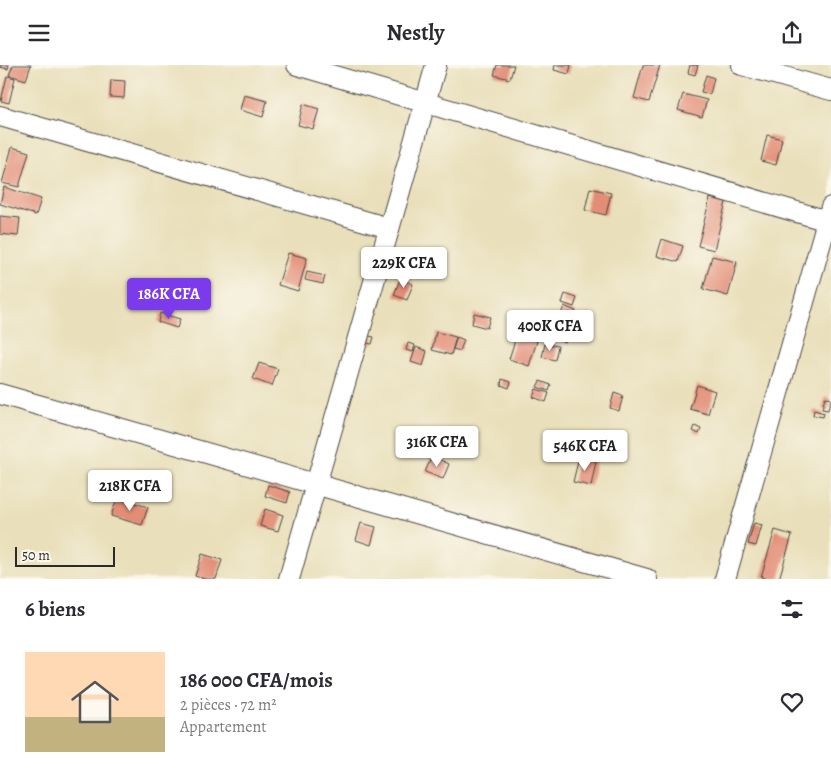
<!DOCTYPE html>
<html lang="fr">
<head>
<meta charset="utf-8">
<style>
	:root { --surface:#fff; --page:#f7f7f7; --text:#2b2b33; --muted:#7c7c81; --accent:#7c3aed }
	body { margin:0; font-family:Alegreya,serif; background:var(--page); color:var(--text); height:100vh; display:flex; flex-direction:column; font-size:19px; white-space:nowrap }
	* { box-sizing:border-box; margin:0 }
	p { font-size:16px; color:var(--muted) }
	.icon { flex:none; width:28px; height:28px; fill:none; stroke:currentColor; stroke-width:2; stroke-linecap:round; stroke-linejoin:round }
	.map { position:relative; height:514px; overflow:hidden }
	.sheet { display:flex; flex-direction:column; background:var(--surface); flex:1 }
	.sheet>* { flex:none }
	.scale { position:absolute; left:15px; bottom:12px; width:100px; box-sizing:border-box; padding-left:5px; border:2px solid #2b2b2b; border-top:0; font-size:14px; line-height:18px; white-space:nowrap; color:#2b2b2b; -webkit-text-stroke:4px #fbf7ec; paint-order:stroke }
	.price { position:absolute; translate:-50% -42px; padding:0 11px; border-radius:5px; background:#fff; color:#222; font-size:16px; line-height:32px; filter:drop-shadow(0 1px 2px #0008) }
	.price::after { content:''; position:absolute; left:50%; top:30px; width:15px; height:11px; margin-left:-8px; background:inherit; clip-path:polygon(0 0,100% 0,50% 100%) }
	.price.active { background:var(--accent); color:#fff }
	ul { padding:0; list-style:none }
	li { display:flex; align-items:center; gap:15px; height:125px; padding:0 25px }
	li span { display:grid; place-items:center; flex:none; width:140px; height:100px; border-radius:0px; color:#555 }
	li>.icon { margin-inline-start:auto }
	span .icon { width:60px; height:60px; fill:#fffc; stroke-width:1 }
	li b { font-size:21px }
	h2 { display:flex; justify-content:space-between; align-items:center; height:60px; padding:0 25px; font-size:21px }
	header { display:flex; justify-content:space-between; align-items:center; height:65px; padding:0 25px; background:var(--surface); font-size:22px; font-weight:600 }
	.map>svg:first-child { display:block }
</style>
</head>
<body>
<header><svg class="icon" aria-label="menu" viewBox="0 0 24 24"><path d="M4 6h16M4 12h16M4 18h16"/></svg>Nestly<svg class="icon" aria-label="share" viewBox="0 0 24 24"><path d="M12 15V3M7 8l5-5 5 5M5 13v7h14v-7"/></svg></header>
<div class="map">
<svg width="831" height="514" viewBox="0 0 831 514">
	<rect width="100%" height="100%" fill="#fbf7ec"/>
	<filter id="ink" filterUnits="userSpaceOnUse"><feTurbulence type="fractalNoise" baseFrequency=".02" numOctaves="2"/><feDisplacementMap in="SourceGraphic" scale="10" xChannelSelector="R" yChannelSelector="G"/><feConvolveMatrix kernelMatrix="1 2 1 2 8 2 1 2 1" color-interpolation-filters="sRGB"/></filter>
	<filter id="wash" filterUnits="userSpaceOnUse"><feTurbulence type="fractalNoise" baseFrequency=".0096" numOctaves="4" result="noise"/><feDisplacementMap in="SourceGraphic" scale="20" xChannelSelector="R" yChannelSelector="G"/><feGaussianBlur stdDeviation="1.12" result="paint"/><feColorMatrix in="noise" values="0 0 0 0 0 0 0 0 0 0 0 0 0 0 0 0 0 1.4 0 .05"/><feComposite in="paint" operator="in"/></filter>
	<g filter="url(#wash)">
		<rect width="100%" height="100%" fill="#e9dfba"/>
		<g id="blocks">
			<g fill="#e38d76">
				<polygon points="0,0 9,0 8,4 0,2"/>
				<polygon points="13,0 31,0 26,15 9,10"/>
				<polygon points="497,0 514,0 510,14 494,10"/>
				<polygon points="555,0 571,0 569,9 554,5"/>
				<polygon points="643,0 660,0 649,37 634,33"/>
				<polygon points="690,0 698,0 695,10 688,8"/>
				<polygon points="706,10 714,13 710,29 701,27"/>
				<polygon points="7,11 15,13 9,38 1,36"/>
				<polygon points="111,15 125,16 124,33 110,32"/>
				<polygon points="683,29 707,35 702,52 678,45"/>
				<polygon points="244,30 267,36 263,52 240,45"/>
				<polygon points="303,39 319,44 313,64 298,60"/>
				<polygon points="767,70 782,74 776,100 761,96"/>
				<polygon points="12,82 29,87 19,122 2,118"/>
				<polygon points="4,122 41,134 36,150 0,139"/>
				<polygon points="590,123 611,128 606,150 585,145"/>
				<polygon points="710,133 726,137 714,185 698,181"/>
				<polygon points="0,151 20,153 18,171 0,169"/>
				<polygon points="662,174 683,181 678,197 657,191"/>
				<polygon points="288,188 307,193 298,226 278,220"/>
				<polygon points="712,191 737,197 728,231 703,224"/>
				<polygon points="307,207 325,211 323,219 305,215"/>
				<polygon points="400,214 413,219 407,235 394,230"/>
				<polygon points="565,229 577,233 574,242 562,238"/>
				<polygon points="564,241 576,246 565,277 553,273"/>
				<polygon points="160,248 180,254 177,263 158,257"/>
				<polygon points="474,248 490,252 487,263 472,259"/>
				<polygon points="436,267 456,272 451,290 432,285"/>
				<polygon points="517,269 537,276 529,301 509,294"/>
				<polygon points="369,271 374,272 372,279 366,278"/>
				<polygon points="457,272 464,275 460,286 453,284"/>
				<polygon points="408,278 415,280 413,287 406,285"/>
				<polygon points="545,279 558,281 555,295 542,292"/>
				<polygon points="416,282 427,286 423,301 411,297"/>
				<polygon points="259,298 278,304 272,321 253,314"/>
				<polygon points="502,314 511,317 509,323 501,320"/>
				<polygon points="540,316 551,320 549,326 537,322"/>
				<polygon points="697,320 715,326 708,349 690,344"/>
				<polygon points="536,324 549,328 546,337 533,332"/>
				<polygon points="614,328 623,331 619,346 610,343"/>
				<polygon points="825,332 831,334 828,345 822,344"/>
				<polygon points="814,345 824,348 823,352 813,350"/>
				<polygon points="695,361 701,364 699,369 693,366"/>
				<polygon points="432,391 449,399 443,414 425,407"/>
				<polygon points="579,392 596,396 591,421 573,417"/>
				<polygon points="268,420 290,427 287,438 265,431"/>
				<polygon points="117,433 148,442 142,460 111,451"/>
				<polygon points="265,444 283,450 278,466 260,461"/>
				<polygon points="361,458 376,462 371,480 356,475"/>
				<polygon points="754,458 762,460 756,481 748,479"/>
				<polygon points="775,465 792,470 779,514 767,514 761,512"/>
				<polygon points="202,489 222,495 216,514 205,514 195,511"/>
			</g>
		</g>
	</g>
	<g filter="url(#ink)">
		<use href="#blocks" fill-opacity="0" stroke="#484640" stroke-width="1"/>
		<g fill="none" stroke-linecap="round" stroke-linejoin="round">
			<g stroke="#484640" stroke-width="22">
				<g id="minor">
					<polyline points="297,0 831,157"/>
					<polyline points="742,0 831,25"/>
					<polyline points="0,51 389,163"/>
					<polyline points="0,329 647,514"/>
					<polyline points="289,514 436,0"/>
					<polyline points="725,514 831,142"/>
				</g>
			</g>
			<use href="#minor" stroke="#fff" stroke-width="20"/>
		</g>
	</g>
</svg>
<div class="scale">50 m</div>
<b class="price" style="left:404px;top:224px">229K CFA</b>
<b class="price active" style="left:169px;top:255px">186K CFA</b>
<b class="price" style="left:550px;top:287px">400K CFA</b>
<b class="price" style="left:437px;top:403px">316K CFA</b>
<b class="price" style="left:585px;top:407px">546K CFA</b>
<b class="price" style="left:130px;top:447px">218K CFA</b>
</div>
<section class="sheet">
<h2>6 biens<svg class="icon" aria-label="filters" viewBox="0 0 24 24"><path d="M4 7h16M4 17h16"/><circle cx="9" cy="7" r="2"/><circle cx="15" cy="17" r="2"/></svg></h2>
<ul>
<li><span style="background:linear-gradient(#ffd9b3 65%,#c2b280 0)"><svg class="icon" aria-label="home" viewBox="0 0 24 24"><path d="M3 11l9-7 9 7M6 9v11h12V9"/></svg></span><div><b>186 000 CFA/mois</b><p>2 pièces · 72 m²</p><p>Appartement</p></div><svg class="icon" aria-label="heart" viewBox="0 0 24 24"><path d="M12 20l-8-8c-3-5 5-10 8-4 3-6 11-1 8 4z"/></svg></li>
</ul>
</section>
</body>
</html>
